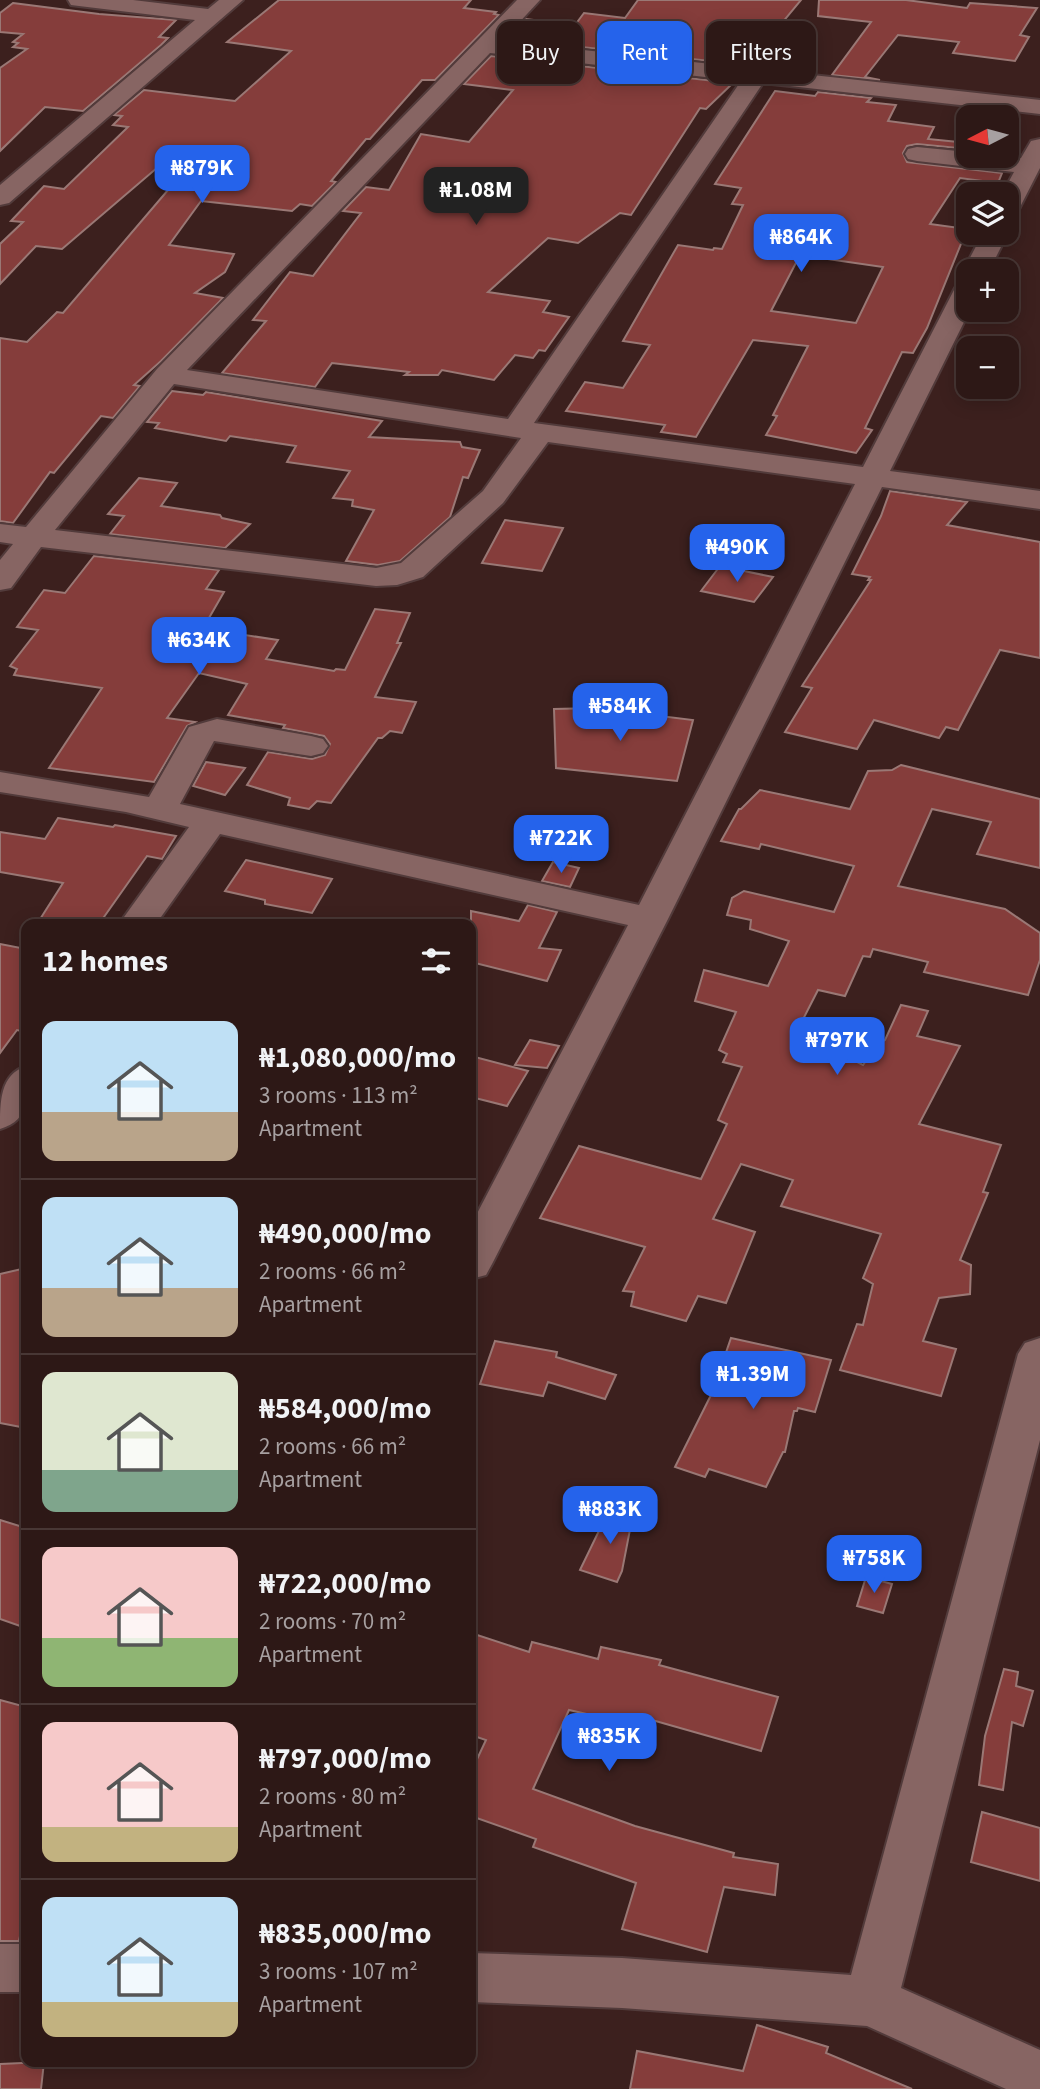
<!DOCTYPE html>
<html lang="en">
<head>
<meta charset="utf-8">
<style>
	:root { --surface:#2d1816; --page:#392523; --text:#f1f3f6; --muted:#a7a0a1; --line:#483735; --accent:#2563eb }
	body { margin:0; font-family:"Source Sans 3",sans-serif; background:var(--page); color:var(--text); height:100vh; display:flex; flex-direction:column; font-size:26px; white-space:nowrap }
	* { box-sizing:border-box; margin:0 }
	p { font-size:23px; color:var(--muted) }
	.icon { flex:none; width:38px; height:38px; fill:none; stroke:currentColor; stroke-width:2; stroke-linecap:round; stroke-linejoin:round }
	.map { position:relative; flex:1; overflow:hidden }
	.side { position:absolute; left:21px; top:919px; width:455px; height:1148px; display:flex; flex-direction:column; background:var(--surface); border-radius:14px; box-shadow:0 4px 18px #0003,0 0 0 2px var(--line) }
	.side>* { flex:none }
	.banner { position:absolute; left:497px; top:21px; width:438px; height:63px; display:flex; gap:14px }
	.needle { width:46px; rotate:264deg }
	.tools { position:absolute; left:956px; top:105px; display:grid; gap:14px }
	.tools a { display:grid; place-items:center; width:63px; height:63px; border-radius:14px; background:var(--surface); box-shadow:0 4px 18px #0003,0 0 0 2px var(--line); font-size:35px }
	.price { position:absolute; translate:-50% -60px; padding:0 16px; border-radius:14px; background:var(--accent); color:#fff; font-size:23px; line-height:46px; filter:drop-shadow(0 2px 4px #0008) }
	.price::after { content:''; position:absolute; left:50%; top:42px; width:21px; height:16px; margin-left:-10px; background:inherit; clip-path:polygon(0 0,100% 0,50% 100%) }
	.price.active { background:#222; color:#fff }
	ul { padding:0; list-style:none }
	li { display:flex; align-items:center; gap:21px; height:175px; padding:0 21px }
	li+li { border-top:2px solid var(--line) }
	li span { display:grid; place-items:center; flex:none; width:196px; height:140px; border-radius:14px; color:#555 }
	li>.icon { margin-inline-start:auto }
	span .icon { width:84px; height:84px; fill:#fffc; stroke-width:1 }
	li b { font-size:30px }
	h2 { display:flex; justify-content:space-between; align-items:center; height:84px; padding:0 21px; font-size:30px }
	.pill { padding:0 24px; border-radius:14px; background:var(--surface); box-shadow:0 4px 18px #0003,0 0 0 2px var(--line); font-size:24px; line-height:63px }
	.pill.active { background:var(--accent); color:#fff }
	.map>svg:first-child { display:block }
</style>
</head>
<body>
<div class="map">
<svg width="1040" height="2089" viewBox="0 0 1040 2089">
	<rect width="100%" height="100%" fill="#3c201e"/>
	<g fill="#853d3b" stroke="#9a7875" stroke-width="2" fill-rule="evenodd">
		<polygon points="279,0 471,0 464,8 496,12 494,14 499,15 435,80 422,80 370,139 366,139 331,181 336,182 312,206 300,204 292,211 201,201 169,245 234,254 225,272 195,293 223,298 161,361 134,385 140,386 113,418 101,416 54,473 50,472 13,523 0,521 0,338 27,342 57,312 63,313 180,176 165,161 62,249 36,246 0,284 0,244 23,222 11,221 44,186 64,189 128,127 113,125 122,116 114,115 144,90 235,101 291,51 227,42"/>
		<polygon points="638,0 801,0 747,65 507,39 526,19 575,25 584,13 625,18"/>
		<polygon points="819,0 906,0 967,8 970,3 1037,8 1020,35 1029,37 1015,61 953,53 959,42 898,35 865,77 880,80 832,75 871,22 818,16"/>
		<polygon points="13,3 99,14 176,20 159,37 168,38 161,45 83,111 45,107 0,151 0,68 27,49 13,47 18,43 13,42 23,34 0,32 0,13"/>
		<polygon points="491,56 733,83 706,109 700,108 631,215 620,213 578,243 548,238 488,292 550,301 543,312 569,317 545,351 539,350 533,358 515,355 494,380 442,370 438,375 405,375 409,372 332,363 315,387 222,373 266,321 253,320 290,272 313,276 361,213 343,211 366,187 389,190 421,134 469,142 513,90 464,84"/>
		<path d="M775,91L815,96L818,92L871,98L867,102L896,105L888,121L934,127L928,139L968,143V149L917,144L907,146L903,153L907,162L1002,173L998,183L960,178L930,224L967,229L927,328L913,353L902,352L865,428L872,430L856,453L766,435L777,416L773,415L808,346L753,340L696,437L661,432L665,425L566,411L585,382L623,388L650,345L623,341L678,245L713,250L714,248L722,249L743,205L732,204L741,188L715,184ZM800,255L883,267L856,323L771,311Z"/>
		<polygon points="172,391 203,395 206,392 382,421 369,437 460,442 462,447 480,450 468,478 463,477 450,517 400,561 378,565 346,561 374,510 352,506 353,500 333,498 350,471 287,462 296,446 230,436 226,441 155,428 159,423 147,422"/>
		<polygon points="139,478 177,483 161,506 220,515 222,518 250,524 225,548 110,534 124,516 108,514"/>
		<polygon points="890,491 967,502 947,525 1040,542 1040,658 1000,650 958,730 946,727 939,738 874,720 857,749 785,732 812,688 802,686 871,580 868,580 870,577 852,574 881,516"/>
		<polygon points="505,520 563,528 542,571 482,563"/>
		<polygon points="94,556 219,570 206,589 224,592 209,618 242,638 245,635 278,640 266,659 334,671 336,669 345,670 375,609 410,613 397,643 401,643 375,697 416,702 402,733 390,731 382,738 378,738 331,803 317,801 309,809 288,805 290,798 247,785 268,752 312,759 325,755 330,744 324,736 283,728 285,725 228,715 247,684 199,673 167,718 195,722 187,726 154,782 49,768 102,688 14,675 17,669 10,666 38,630 17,627 44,590 65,593"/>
		<polygon points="720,566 773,577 754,602 701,591"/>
		<polygon points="595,708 693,720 677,781 556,768 554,709"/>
		<polygon points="206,762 245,768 225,795 193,786"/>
		<polygon points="901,765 1040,799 1040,868 977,854 991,822 932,809 898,886 1005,909 1040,933 1040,960 1028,995 924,972 928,962 873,949 870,957 863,956 845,996 818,990 795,1035 828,1044 827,1047 863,1065 879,1043 885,1040 901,1005 928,1011 917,1036 960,1046 919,1124 1001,1145 983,1192 988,1193 960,1260 971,1265 970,1294 939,1298 923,1341 956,1349 941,1396 840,1370 857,1324 863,1325 873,1284 863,1278 881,1234 781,1206 793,1180 741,1164 713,1219 755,1232 726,1303 698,1296 686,1321 631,1306 634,1292 623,1291 645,1247 540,1218 579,1146 701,1179 727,1124 718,1120 742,1067 723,1062 727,1054 719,1050 736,1012 695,1001 704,970 768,986 789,941 750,929 751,920 727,915 732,898 744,891 834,912 854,866 761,844 759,849 721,841 739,809 741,809 760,790 850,809 868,771 892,770"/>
		<polygon points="58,818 113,827 115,825 176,836 162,859 147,856 99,924 37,924 63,883 0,872 0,832 45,839"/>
		<polygon points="246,860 332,879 312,913 265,904 265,900 225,891"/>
		<polygon points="553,862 579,868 570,887 542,881"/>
		<polygon points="528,905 557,912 539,948 561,950 547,981 471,962 471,911 519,921"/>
		<polygon points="0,944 26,949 26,1032 17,1030 0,1053"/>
		<polygon points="530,1040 559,1046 547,1068 515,1065"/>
		<polygon points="471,1056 528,1071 507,1106 471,1097"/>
		<polygon points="26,1268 26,1428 0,1423 0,1274"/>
		<polygon points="731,1338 831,1360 815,1412 798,1408 797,1411 794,1411 785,1452 783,1452 766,1487 709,1469 705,1477 675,1467 712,1393"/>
		<polygon points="495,1341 557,1352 556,1357 616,1375 605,1399 548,1382 543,1396 480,1384"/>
		<polygon points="611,1506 633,1514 622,1571 617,1582 580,1570"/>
		<polygon points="0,1520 26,1528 26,1628 0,1619"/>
		<polygon points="866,1577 892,1584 883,1613 857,1606"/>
		<polygon points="471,1633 529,1652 532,1642 598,1659 601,1647 661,1660 659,1665 778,1697 761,1751 645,1718 643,1727 569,1710 533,1789 635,1826 734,1853 733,1857 778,1864 775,1895 724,1887 707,1952 622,1929 636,1883 533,1847 536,1839 471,1816 471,1772 486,1740 471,1735"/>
		<polygon points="1004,1669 1018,1672 1016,1686 1033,1691 1023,1726 1012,1722 1003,1790 979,1785 985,1736"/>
		<polygon points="0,1700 26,1707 26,1907 19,1941 0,1941"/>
		<polygon points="982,1812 1040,1828 1040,1881 971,1862"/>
		<polygon points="757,2025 828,2047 826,2053 912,2089 630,2089 637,2051 743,2071"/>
		<polygon points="44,2062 41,2089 0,2089 0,2064"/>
	</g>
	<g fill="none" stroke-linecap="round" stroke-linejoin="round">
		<g stroke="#523b3b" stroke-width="4">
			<g id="minor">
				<polygon points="68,0 133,0 208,9 219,0 243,0 9,203 0,205 0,185 195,20 79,6 71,5"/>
				<path d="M517,0H540L502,41L1040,100V114L763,83L534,423L863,467L955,288L959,282L968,280V310H970L890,471L1040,491V509L882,487L668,919L492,1264L486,1275L471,1279V1225L628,925L220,834L156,924H119L189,827L126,812L0,792V772L149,797L189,727L217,719L311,736L323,739L328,746L323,753L311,756L214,741L180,804L639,905L855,484L548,442L503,503L423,577L397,585L376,586L41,547L11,588L0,590V560L13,544L0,542V524L26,527L157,369ZM490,53L741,81L508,419L187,370ZM174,384L521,438L483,491L401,563L376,568L55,530Z"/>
				<polygon points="1040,139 1040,168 1018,211 1015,216 1006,218 1006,194 1002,194 1014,172 917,161 908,159 905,154 908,149 917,147 968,152 968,156 1021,158 1031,141"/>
				<polygon points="1006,231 1008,233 989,271 968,271 967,277 963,271 983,233"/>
				<path d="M26,1066C27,1094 32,1120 0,1129C0,1101 0,1075 26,1066Z"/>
				<polygon points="1040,1338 1040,1440 901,1988 1040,2050 1040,2089 1006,2089 867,2026 622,2008 471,2002 471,1953 622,1958 851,1975 1018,1354 1025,1343"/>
				<rect x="0" y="1944" width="26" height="48"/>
			</g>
		</g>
		<use href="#minor" fill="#876563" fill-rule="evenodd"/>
	</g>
</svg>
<div class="tools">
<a><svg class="needle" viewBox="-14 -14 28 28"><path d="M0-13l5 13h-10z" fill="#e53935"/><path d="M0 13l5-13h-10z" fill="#a7a0a1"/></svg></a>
<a><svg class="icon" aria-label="layers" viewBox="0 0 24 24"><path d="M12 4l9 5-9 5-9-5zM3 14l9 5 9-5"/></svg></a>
<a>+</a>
<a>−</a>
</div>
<b class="price" style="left:202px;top:205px">₦879K</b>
<b class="price active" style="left:476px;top:227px">₦1.08M</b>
<b class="price" style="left:801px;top:274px">₦864K</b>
<b class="price" style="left:737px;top:584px">₦490K</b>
<b class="price" style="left:199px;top:677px">₦634K</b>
<b class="price" style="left:620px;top:743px">₦584K</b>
<b class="price" style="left:561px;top:875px">₦722K</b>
<b class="price" style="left:837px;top:1077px">₦797K</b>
<b class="price" style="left:753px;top:1411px">₦1.39M</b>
<b class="price" style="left:610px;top:1546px">₦883K</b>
<b class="price" style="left:874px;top:1595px">₦758K</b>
<b class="price" style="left:609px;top:1773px">₦835K</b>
<div class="banner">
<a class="pill">Buy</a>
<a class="pill active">Rent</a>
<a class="pill">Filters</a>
</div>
<section class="side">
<h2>12 homes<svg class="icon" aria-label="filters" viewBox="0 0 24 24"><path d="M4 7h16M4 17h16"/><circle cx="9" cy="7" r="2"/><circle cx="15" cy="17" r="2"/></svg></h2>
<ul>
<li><span style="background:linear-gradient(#bfe0f5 65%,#b9a48a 0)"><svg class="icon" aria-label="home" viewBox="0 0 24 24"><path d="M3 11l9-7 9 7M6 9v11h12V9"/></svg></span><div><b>₦1,080,000/mo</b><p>3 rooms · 113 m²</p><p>Apartment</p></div></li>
<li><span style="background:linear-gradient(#bfe0f5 65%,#b9a48a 0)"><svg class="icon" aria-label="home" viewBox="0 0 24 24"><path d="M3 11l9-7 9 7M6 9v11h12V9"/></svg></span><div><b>₦490,000/mo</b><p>2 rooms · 66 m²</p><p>Apartment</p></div></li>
<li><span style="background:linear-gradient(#dfe7d0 70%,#7fa58c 0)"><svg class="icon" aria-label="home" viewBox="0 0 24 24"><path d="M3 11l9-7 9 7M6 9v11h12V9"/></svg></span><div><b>₦584,000/mo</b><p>2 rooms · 66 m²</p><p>Apartment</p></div></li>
<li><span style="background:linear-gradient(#f6c9c9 65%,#8fb573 0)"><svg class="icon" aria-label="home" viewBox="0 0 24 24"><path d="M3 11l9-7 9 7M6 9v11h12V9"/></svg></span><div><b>₦722,000/mo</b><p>2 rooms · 70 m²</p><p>Apartment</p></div></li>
<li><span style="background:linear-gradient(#f6c9c9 75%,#c2b280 0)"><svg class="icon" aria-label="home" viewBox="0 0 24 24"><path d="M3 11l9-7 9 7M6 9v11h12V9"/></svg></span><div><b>₦797,000/mo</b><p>2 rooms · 80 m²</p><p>Apartment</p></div></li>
<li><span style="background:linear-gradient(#bfe0f5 75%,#c2b280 0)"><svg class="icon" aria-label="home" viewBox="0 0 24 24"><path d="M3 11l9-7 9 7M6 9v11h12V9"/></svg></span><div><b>₦835,000/mo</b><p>3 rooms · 107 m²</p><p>Apartment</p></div></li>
</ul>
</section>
</div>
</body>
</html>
